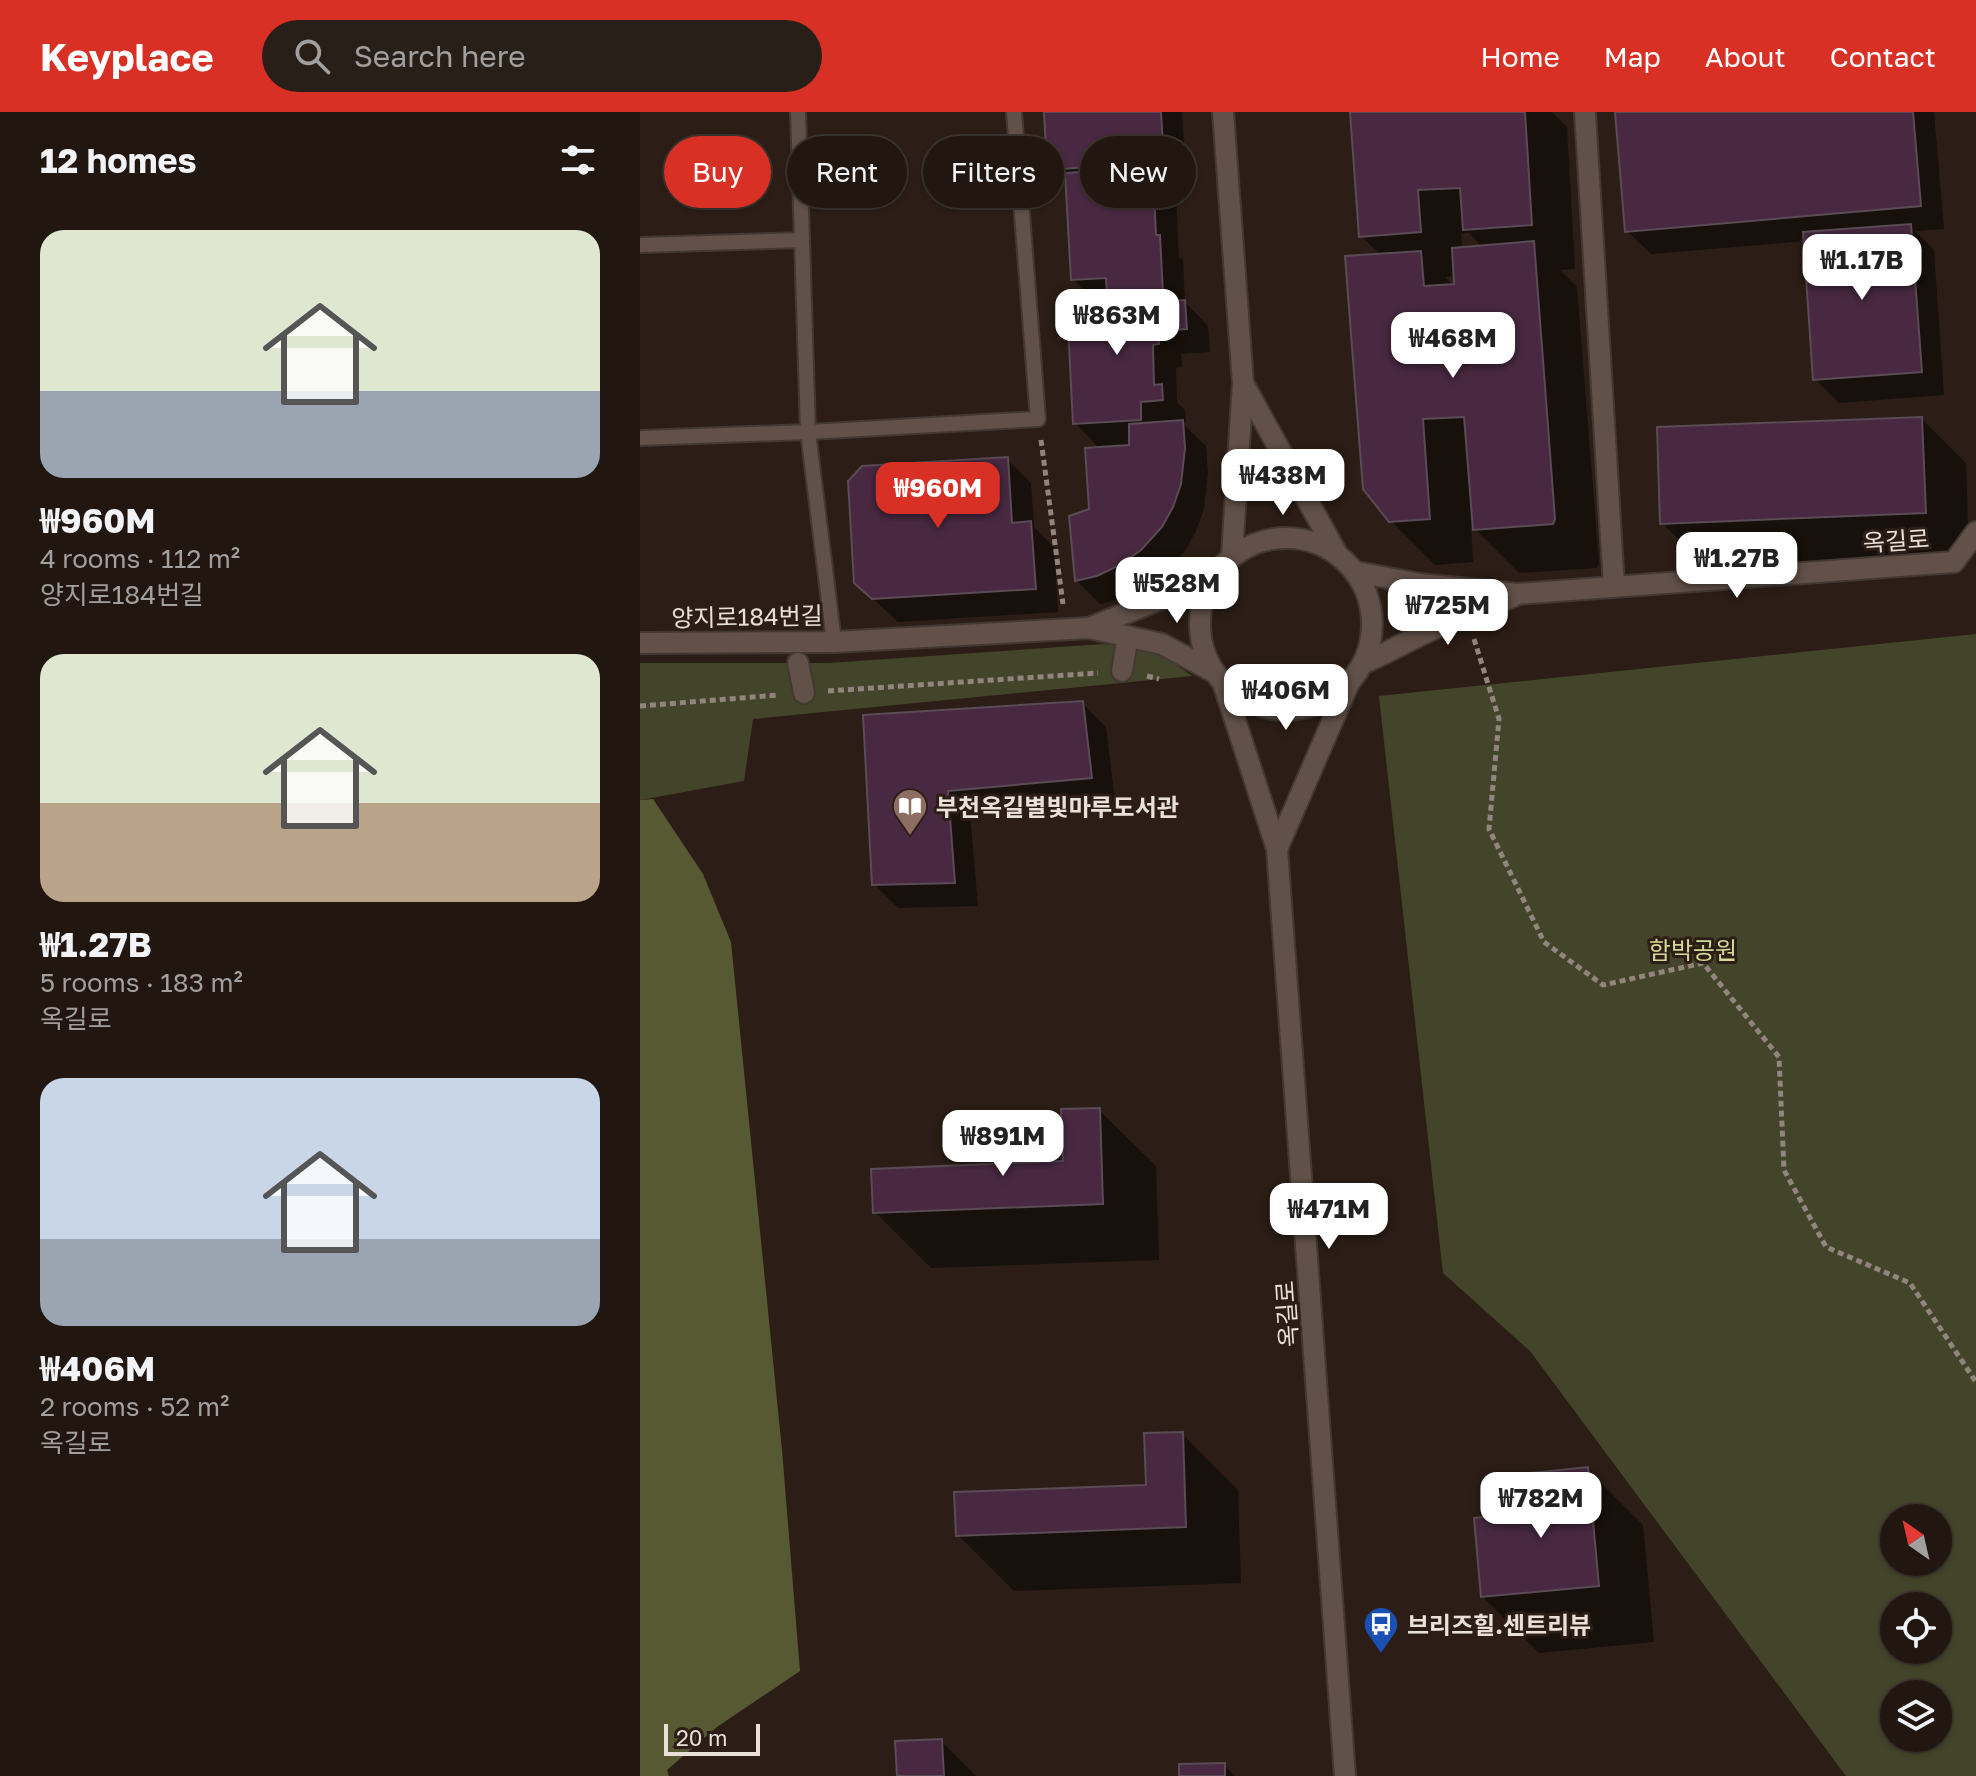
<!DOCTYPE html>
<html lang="en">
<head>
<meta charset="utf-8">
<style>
	:root { --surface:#211610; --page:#291f19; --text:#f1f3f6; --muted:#a29f9f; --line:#3e3530; --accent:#d93025 }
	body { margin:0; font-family:"Golos Text","Noto Sans KR",sans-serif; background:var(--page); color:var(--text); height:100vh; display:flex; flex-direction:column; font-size:30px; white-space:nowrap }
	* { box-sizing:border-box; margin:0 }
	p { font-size:26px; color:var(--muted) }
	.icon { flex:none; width:44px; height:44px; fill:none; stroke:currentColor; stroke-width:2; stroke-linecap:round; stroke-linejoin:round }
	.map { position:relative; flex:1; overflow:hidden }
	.panel { display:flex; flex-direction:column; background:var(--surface); width:640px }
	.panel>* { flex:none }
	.hud { position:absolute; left:24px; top:24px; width:760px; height:72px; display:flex; gap:16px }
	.needle { width:52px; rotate:326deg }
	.tools { position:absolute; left:1240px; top:1392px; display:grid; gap:16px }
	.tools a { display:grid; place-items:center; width:72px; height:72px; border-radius:50%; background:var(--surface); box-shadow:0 2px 6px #0004,0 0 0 2px var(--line); font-size:40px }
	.scale { position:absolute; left:24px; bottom:20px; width:96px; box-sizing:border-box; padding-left:8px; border:4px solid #eae0da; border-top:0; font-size:22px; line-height:28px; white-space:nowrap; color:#eae0da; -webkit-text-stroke:6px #2c1e16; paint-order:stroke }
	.price { position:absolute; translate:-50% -68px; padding:0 18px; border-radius:16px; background:#fff; color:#222; font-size:26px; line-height:52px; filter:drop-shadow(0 2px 4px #0008) }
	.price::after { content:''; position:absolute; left:50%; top:48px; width:24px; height:18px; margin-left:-12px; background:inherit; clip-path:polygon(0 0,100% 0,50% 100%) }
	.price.on { background:var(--accent); color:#fff }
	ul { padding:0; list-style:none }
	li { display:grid; align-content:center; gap:16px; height:424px; padding:0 40px }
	li span { display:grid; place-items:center; height:248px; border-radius:24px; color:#555 }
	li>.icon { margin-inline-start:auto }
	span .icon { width:144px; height:144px; fill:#fffc; stroke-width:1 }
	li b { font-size:34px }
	h2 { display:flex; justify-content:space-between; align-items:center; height:96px; padding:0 40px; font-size:34px }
	.chip { padding:0 28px; border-radius:36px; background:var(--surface); box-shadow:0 2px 6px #0004,0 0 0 2px var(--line); font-size:28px; line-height:72px }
	.chip.on { background:var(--accent); color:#fff }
	header { display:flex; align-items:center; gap:48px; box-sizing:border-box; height:112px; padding:0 40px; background:var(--accent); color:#fff }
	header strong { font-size:38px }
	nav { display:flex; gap:44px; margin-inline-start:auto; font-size:28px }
	.search { width:560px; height:72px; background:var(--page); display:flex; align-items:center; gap:20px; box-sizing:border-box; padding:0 28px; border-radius:44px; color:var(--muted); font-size:30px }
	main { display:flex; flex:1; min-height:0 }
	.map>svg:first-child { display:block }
</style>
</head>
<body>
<header>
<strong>Keyplace</strong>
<div class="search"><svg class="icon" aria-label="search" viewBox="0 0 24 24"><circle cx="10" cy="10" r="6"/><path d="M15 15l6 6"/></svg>Search here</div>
<nav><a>Home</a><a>Map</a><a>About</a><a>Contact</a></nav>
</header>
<main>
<section class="panel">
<h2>12 homes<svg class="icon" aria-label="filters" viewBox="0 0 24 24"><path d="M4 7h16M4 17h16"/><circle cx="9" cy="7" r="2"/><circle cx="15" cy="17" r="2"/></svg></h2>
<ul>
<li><span style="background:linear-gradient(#dfe7d0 65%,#9aa5b1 0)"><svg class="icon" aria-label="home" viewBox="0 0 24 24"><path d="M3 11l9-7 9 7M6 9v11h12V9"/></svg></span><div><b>₩960M</b><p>4 rooms · 112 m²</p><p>양지로184번길</p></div></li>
<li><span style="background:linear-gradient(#dfe7d0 60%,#b9a48a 0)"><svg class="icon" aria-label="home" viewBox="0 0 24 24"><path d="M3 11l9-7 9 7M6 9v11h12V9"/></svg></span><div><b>₩1.27B</b><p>5 rooms · 183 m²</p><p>옥길로</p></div></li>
<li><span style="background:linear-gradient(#c9d6e8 65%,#9aa5b1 0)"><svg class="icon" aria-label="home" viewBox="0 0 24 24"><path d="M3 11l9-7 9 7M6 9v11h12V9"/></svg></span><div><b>₩406M</b><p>2 rooms · 52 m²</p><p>옥길로</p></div></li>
</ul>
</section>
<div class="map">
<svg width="1336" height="1664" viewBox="0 0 1336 1664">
	<rect width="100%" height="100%" fill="#2c1e16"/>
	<g fill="#43452a" fill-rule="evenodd">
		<path d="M1336,522V1664H1206L890,1239L803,1161L739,584ZM1254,1406H1298V1450H1254ZM1254,1494H1298V1538H1254ZM1254,1582H1298V1626H1254Z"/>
		<polygon points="464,532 517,539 552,564 113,607 104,669 0,688 0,551 189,551"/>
	</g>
	<polygon fill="#565932" points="13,687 63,762 91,830 142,1338 160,1559 77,1615 27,1658 29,1664 0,1664 0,688"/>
	<g fill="#0007" fill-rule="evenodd">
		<polygon points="406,0 542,0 547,74 528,75 536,82 539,145 543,148 545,190 568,214 570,240 541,242 542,255 536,256 537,290 545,298 546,311 543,312 566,334 568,361 564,397 556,419 545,439 524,461 504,476 481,487 460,492 436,468 451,398 460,337 435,311 480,194 475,190 457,191 433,167 428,76 409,57"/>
		<path d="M712,0H912L927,15L935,157L920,158L937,175L959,451L957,456L879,461L831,413L833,450L795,453L751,409L741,143L721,124ZM829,121L843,136L822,137L821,122ZM815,164L816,176L805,165Z"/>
		<polygon points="977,0 1294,0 1304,117 1275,119 1294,138 1304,283 1199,291 1175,267 1166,129 1011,142 987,119"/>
		<polygon points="1282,307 1326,351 1329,444 1066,455 1022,411"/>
		<polygon points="367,347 391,371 394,415 414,435 418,500 258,510 216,471"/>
		<polygon points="442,591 466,615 475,689 330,702 338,794 258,796 234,772 225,605"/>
		<polygon points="459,998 516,1054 519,1148 291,1156 235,1100 425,1051"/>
		<polygon points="542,1322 598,1378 601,1471 374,1479 318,1423 508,1375"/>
		<polygon points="947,1357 1003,1413 1014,1530 899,1541 843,1485 898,1402"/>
		<polygon points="301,1629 336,1664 259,1664"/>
		<polygon points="584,1653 595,1664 541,1664"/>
	</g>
	<g fill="#482941" stroke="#5a4b56" stroke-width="2">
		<polygon points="404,0 521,0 524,50 407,58"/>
		<polygon points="710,0 885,0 892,113 823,118 820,76 778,78 781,120 719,125"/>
		<polygon points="975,0 1273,0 1281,94 985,120"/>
		<polygon points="513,56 516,123 520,123 523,182 467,184 466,166 431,168 425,61"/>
		<polygon points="1271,112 1282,260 1173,268 1163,120"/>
		<polygon points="894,129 915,407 913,412 833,418 824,305 783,307 790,407 749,410 723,377 705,144 781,139 784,174 814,172 812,136"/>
		<polygon points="545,188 547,217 518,219 519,232 513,233 514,273 522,272 523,288 501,290 501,308 433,312 427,195"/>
		<polygon points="1282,305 1286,401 1020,412 1017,315"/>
		<polygon points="543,308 545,336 541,372 533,395 522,415 501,438 480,453 457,464 435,469 429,404 449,397 445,336 489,333 489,312"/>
		<polygon points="368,345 372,411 391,409 396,477 232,487 214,471 208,369 222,354"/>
		<polygon points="443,589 452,666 308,679 315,771 232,773 223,603"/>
		<polygon points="460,996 463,1092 233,1101 231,1057 423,1049 421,997"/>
		<polygon points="543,1320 546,1415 316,1424 314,1380 506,1373 504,1321"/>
		<polygon points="948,1355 959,1474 841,1485 834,1406 895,1400 892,1361"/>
		<polygon points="302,1627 304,1664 257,1664 255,1629"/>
		<polygon points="585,1651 585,1664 539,1664 539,1652"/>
	</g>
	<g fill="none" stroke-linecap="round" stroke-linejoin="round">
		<g stroke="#433832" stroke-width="18">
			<g id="service">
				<polyline points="158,0 168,320 194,530"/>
				<polyline points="0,133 162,128"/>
				<polyline points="0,326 168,320 398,307 374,0"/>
			</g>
		</g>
		<g stroke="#433832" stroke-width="24">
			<g id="pedestrian">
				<polyline points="158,551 164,581"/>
				<polyline points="482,559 486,535"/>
			</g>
		</g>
		<g stroke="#433832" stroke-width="24">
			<g id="minor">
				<polyline points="945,0 974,474"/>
				<polyline points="716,460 780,472 877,482 1314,450 1336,420"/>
				<polyline points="449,516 571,467"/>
				<polyline points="0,531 194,530 449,516 522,532 572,559"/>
				<path d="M724,551C749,540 773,526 798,515C823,504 849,495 874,484"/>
			</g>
		</g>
		<g stroke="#433832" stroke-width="24">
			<g id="tertiary">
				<polyline points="583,0 603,271 592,443"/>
				<polyline points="603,271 696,440"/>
				<circle cx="646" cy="512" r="86"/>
				<polyline points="584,574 637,737 705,1664"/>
				<polyline points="637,737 708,573"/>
			</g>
		</g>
		<g stroke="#91857e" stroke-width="5" stroke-dasharray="6 4" stroke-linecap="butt">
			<polyline points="401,328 423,492"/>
			<polyline points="834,527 859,607 849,717 904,830 963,873 1063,851 1139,945 1144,1058 1186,1135 1270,1171 1336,1270"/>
			<polyline points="507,564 519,567"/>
			<polyline points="188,579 458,561"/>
			<polyline points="0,594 139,583"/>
		</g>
		<use href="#service" stroke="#615148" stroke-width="14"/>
		<use href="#pedestrian" stroke="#615148" stroke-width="20"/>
		<use href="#minor" stroke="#615148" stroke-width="20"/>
		<use href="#tertiary" stroke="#615148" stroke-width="20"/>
	</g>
	<defs>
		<g id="library-pin" transform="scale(1.8)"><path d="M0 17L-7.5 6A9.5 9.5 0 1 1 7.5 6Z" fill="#8d6e63" stroke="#2c1e16"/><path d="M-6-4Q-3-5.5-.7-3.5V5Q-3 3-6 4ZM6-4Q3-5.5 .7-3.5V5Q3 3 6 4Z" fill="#fff"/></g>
		<g id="bus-pin" transform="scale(1.8)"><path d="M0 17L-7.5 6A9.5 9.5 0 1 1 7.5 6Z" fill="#1a4fb4" stroke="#2c1e16"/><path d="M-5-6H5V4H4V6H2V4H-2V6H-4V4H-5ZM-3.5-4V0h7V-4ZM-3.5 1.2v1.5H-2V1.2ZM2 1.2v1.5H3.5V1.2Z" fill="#fff"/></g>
	</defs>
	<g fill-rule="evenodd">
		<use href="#library-pin" x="270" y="694"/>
		<use href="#bus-pin" x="741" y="1512"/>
	</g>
	<g text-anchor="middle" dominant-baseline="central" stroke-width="6" stroke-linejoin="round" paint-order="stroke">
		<g font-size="24" fill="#eae0da" stroke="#2c1e16">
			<text transform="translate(1256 428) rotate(-4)">옥길로</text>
			<text transform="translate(107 504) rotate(-1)">양지로184번길</text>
			<text transform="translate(646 1202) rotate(-94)">옥길로</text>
		</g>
		<g font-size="24" font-weight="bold" fill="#eae0da" stroke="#2c1e16" text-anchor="start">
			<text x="296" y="694">부천옥길별빛마루도서관</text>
			<text x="767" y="1512">브리즈힐.센트리뷰</text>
		</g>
		<g font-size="24" fill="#d3d996" stroke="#2c1e16">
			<text x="1053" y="837">함박공원</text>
		</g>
	</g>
</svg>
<div class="tools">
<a><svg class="needle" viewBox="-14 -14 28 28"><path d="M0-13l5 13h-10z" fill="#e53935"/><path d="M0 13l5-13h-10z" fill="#a29f9f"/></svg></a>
<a><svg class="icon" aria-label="locate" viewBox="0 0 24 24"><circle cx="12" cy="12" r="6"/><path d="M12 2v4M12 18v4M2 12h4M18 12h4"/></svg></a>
<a><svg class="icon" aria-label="layers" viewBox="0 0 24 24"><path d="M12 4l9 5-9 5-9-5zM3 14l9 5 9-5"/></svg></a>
</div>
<div class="scale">20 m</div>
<b class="price" style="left:1222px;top:190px">₩1.17B</b>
<b class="price" style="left:477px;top:245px">₩863M</b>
<b class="price" style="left:813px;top:268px">₩468M</b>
<b class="price" style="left:643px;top:405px">₩438M</b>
<b class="price on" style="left:298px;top:418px">₩960M</b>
<b class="price" style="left:1097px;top:488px">₩1.27B</b>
<b class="price" style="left:537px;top:513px">₩528M</b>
<b class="price" style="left:808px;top:535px">₩725M</b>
<b class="price" style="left:646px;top:620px">₩406M</b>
<b class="price" style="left:363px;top:1066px">₩891M</b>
<b class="price" style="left:689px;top:1139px">₩471M</b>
<b class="price" style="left:901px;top:1428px">₩782M</b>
<div class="hud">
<a class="chip on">Buy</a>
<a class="chip">Rent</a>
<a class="chip">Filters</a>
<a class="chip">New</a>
</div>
</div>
</main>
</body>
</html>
